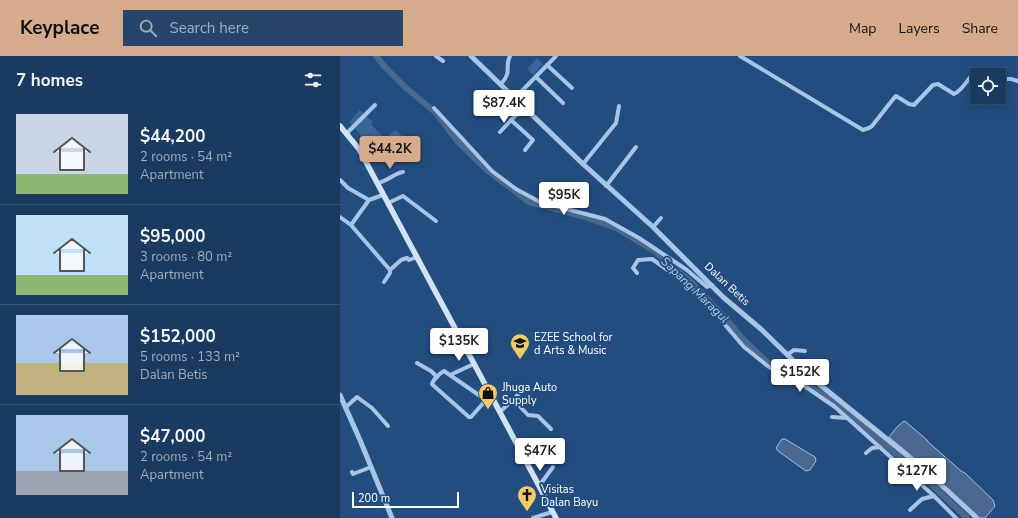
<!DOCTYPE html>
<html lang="en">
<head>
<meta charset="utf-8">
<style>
	:root { --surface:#1a3a5f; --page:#274568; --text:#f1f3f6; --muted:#9fadbd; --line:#385474; --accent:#d6ab8b }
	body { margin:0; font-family:"Nunito Sans",sans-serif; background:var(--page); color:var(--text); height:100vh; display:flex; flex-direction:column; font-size:15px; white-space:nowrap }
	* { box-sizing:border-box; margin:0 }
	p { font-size:13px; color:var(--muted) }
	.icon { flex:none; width:22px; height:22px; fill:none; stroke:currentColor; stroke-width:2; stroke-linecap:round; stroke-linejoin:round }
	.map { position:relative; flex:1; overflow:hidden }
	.drawer { display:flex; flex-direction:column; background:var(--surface); width:340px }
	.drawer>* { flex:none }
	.fabs { position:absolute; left:630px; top:12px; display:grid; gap:8px }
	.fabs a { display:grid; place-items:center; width:36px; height:36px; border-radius:0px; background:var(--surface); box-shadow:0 2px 10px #0003,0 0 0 1px var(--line); font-size:20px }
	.scale { position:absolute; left:12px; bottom:10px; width:107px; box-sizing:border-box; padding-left:4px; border:2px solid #fff; border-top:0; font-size:11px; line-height:14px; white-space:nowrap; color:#fff; -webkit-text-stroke:3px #234d7f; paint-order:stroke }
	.price { position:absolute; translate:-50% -34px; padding:0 9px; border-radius:4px; background:#fff; color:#222; font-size:13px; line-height:26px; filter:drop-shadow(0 1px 2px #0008) }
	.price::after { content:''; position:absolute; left:50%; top:24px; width:12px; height:9px; margin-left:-6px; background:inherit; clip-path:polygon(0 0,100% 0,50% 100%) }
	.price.current { background:var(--accent); color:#111 }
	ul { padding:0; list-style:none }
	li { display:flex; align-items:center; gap:12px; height:100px; padding:0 16px }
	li+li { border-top:1px solid var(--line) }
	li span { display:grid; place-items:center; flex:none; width:112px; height:80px; border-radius:0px; color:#555 }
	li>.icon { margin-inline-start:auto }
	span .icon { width:48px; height:48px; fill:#fffc; stroke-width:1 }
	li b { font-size:17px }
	h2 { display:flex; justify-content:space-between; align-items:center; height:48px; padding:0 16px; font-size:17px }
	header { display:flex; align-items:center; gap:24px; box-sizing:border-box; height:56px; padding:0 20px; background:var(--accent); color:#111 }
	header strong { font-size:19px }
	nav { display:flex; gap:22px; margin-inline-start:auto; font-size:14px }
	.search { width:280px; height:36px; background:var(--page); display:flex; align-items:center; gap:10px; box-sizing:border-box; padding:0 14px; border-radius:0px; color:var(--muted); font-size:15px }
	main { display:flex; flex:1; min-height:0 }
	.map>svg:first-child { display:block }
</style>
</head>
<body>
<header>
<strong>Keyplace</strong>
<div class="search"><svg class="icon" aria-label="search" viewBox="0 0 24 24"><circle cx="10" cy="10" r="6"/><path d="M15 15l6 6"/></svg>Search here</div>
<nav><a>Map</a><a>Layers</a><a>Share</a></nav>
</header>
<main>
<section class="drawer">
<h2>7 homes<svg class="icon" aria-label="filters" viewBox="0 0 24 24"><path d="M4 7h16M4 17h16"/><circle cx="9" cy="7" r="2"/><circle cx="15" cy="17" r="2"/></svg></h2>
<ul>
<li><span style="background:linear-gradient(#c9d6e8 75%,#8fb573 0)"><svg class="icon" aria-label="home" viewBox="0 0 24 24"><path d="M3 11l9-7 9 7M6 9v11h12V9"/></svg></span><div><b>$44,200</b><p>2 rooms · 54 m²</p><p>Apartment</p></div></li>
<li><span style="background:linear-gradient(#bfe0f5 75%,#8fb573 0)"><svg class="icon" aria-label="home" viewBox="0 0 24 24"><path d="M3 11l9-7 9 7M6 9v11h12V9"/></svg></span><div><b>$95,000</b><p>3 rooms · 80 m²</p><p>Apartment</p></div></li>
<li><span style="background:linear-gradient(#a9c7e8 60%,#c2b280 0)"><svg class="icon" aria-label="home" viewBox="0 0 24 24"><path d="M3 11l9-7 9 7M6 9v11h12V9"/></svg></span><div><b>$152,000</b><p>5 rooms · 133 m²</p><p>Dalan Betis</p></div></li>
<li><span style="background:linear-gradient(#a9c7e8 70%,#9aa5b1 0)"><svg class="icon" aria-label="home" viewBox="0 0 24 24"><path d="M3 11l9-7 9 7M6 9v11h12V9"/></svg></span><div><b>$47,000</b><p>2 rooms · 54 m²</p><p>Apartment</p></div></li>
</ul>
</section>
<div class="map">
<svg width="678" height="462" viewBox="0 0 678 462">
	<rect width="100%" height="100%" fill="#234d7f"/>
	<g fill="#37669d">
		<polygon points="197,2 203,8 193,19 187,13"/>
		<polygon points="20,54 33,66 31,68 38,76 45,82 55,74 67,84 46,103 34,91 24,83 9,66"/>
	</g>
	<g fill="#4a688d" stroke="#9cc0e8">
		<polygon points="564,365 566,366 587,384 587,385 621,415 625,417 653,444 655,450 645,462 638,462 587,413 549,381 557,371"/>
		<polygon points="442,383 445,383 475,401 476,405 470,414 466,415 438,395 436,392"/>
	</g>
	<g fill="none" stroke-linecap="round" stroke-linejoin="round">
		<polyline stroke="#4a688d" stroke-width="6" points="36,0 45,11 65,31 95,56 118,86 147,114 189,146 245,161 276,172 314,195 349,224 381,257 402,282 429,308 463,326 491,343 589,426 627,462"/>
		<g stroke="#a8c5e7" stroke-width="4">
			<polyline points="96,0 103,5"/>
			<path d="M400,0L523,74L529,72L532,70L554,42L556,40L569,48L574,49L593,29L598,28L614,38C624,34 628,20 638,14L648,19"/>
			<polyline points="207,9 232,32"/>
			<polyline points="196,21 223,47"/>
			<polyline points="659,23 671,23 678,25"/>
			<path d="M161,28C173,15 164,11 170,0"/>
			<polyline points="175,42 216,0"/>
			<polyline points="184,51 171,64 193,84 185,94"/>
			<polyline points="94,52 152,115 176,133 200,146 265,163 299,182 347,214 367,231 372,229"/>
			<polyline points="160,76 171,64"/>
			<polyline points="6,78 35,49"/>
			<polyline points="243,108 276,67 279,50"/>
			<polyline points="0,124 8,132 29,144"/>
			<path d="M38,127C48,125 55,117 63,116"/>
			<polyline points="266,130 296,91"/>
			<polyline points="48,147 63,140 96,165"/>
			<polyline points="0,161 11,169 50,214 61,204 67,202 69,204 77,201"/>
			<polyline points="11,169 29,144 43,139"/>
			<polyline points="313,171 321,162"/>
			<polyline points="297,217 293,212 298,204 312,203 342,224 362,242 404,291 429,311 466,331 495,351 594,440 616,462"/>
			<polyline points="44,226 50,217 50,214"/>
			<polyline points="447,299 454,294 465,295"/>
			<polyline points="77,307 91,315 97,321"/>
			<polyline points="110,319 134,308"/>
			<path d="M146,344L131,361H129L94,330L92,328C93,324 100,317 104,315L146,344L154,345"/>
			<polyline points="174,344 188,359 198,360 211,373"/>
			<polyline points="6,351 17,341 32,352 48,370"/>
			<polyline points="160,356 181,336"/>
			<polyline points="492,361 507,362"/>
			<polyline points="526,397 532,392 540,391"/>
			<polyline points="184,402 201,393"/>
			<polyline points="12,416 13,418 31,411"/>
			<polyline points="199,430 213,411"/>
			<polyline points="570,454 582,443 594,440"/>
			<polyline points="193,462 212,456"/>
		</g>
		<g stroke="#a8c5e7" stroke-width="5">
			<polyline points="131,0 243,108 313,171 383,241 422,274 468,319 585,414 637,462"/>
			<polyline points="0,339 20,384 52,462"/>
		</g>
		<polyline stroke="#d2e2f6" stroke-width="5.5" points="0,70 19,93 154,345 216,462"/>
	</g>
	<defs>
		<g id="school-pin" transform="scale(1)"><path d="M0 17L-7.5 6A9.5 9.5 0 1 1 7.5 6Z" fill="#f2c96b" stroke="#234d7f"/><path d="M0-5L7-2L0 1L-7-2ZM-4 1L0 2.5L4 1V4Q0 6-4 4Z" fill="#111"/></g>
		<g id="shop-pin" transform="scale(1)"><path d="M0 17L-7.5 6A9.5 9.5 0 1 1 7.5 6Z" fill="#f2c96b" stroke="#234d7f"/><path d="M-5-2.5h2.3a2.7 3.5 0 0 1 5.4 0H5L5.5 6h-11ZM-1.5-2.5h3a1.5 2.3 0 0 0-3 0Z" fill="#111"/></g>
		<g id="church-pin" transform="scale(1)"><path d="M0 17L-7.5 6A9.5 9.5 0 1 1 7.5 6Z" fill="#f2c96b" stroke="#234d7f"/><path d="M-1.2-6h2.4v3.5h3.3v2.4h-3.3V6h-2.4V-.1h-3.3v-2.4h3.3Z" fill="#111"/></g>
	</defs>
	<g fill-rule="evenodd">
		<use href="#school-pin" x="180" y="287"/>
		<use href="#shop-pin" x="148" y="337"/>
		<use href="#church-pin" x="187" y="439"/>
	</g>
	<g text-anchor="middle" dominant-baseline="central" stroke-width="4" stroke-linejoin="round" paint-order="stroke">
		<g font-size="11" fill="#fff" stroke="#234d7f">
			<text transform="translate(387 228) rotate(43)">Dalan Betis</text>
		</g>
		<g font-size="11" fill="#fff" stroke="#234d7f" text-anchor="start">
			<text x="194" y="281">EZEE School for<tspan x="194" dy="13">d Arts &amp; Music</tspan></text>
			<text x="162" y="331">Jhuga Auto<tspan x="162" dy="13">Supply</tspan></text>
			<text x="201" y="433">Visitas<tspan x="201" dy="13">Dalan Bayu</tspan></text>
		</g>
		<g font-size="12" font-style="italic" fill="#b3cfee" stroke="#234d7f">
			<text transform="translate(355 234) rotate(44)">Sapang Maragul</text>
		</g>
	</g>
</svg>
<div class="fabs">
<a><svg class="icon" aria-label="locate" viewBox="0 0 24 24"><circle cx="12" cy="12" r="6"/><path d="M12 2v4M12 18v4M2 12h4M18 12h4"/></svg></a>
</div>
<div class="scale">200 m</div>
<b class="price" style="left:164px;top:68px">$87.4K</b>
<b class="price current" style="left:50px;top:114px">$44.2K</b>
<b class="price" style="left:224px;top:160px">$95K</b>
<b class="price" style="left:119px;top:306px">$135K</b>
<b class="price" style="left:460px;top:337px">$152K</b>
<b class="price" style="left:200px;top:416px">$47K</b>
<b class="price" style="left:577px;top:436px">$127K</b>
</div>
</main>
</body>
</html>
